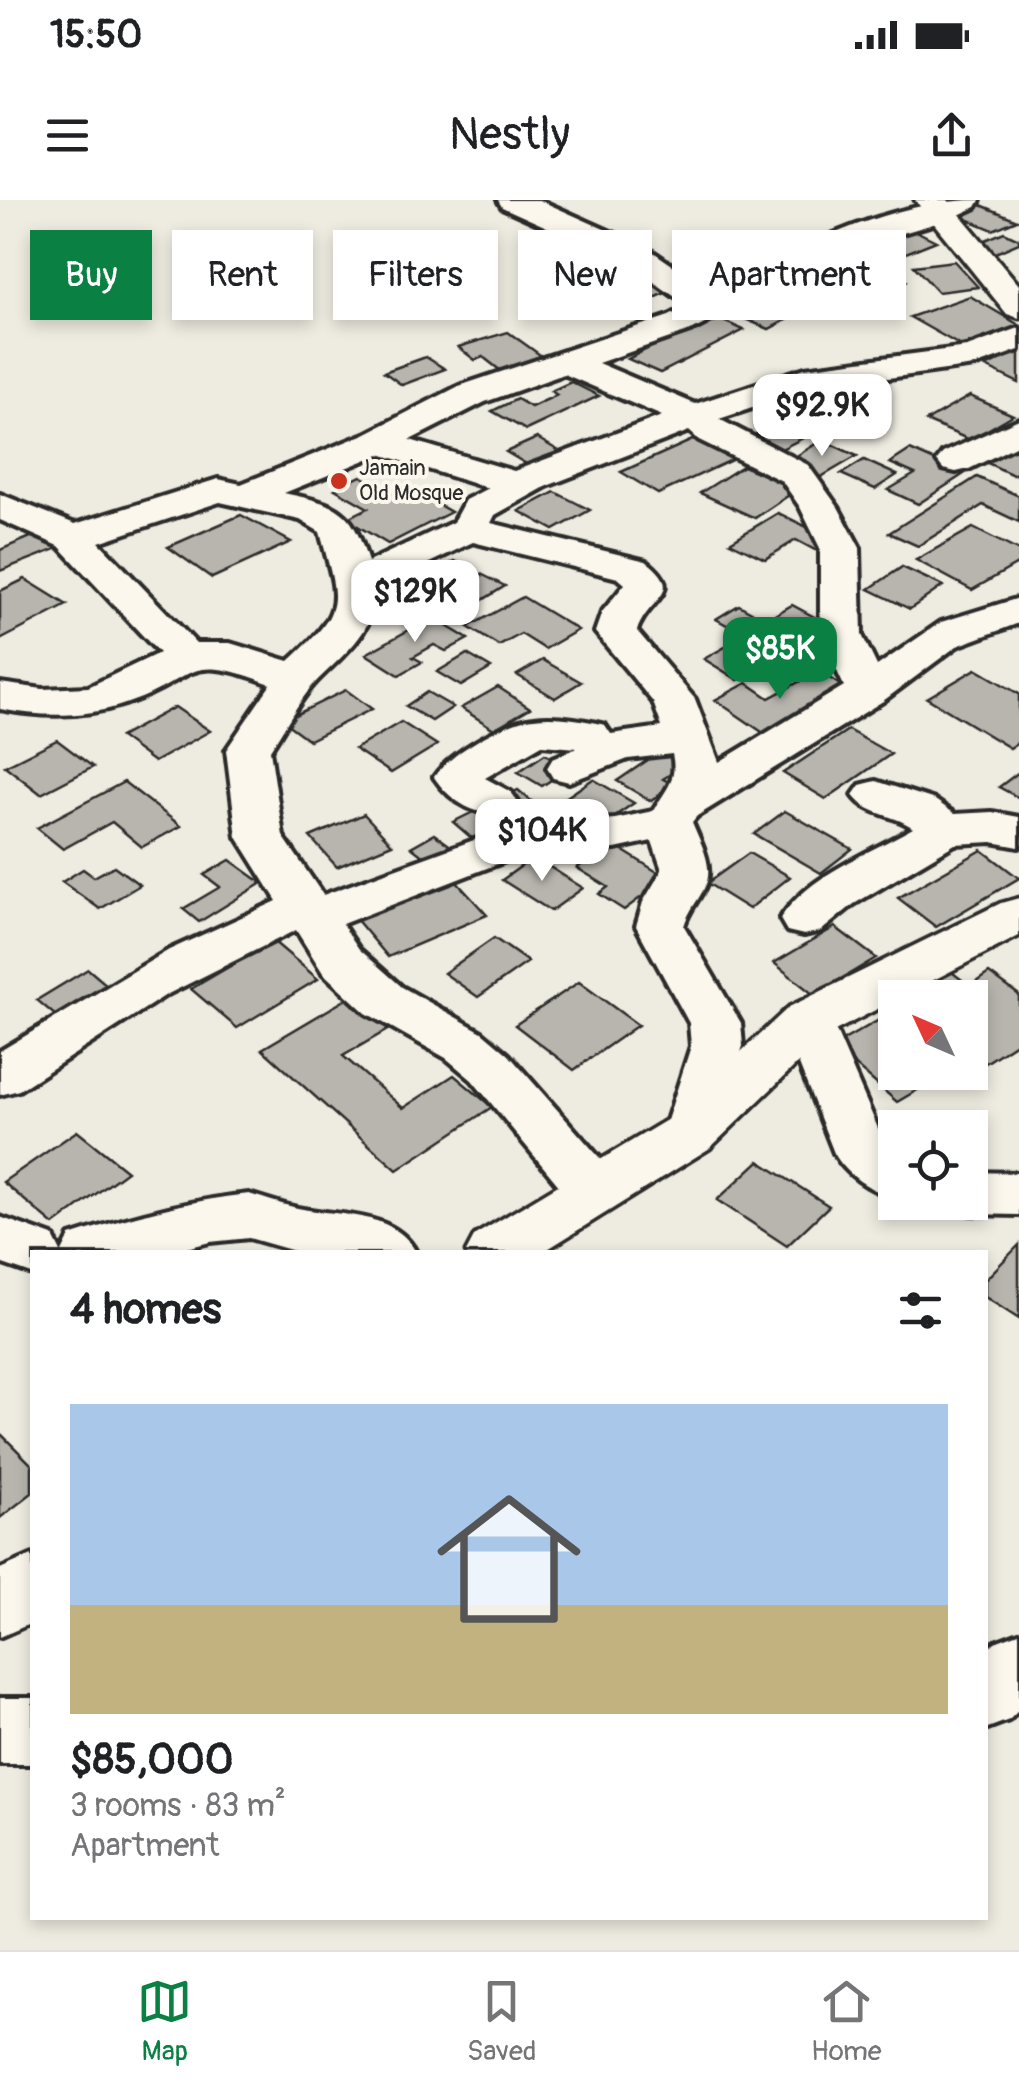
<!DOCTYPE html>
<html lang="en">
<head>
<meta charset="utf-8">
<style>
	:root { --surface:#fff; --page:#f6f6f6; --text:#202124; --muted:#757577; --line:#e0e0e0; --accent:#0b8043 }
	body { margin:0; font-family:Pangolin,sans-serif; background:var(--page); color:var(--text); height:100vh; display:flex; flex-direction:column; font-size:38px; white-space:nowrap }
	* { box-sizing:border-box; margin:0 }
	p { font-size:32px; color:var(--muted) }
	.icon { flex:none; width:55px; height:55px; fill:none; stroke:currentColor; stroke-width:2; stroke-linecap:round; stroke-linejoin:round }
	.map { position:relative; flex:1; overflow:hidden }
	.sheet { position:absolute; left:30px; top:1050px; width:958px; height:670px; display:flex; flex-direction:column; background:var(--surface); border-radius:0px; box-shadow:0 5px 15px #0003 }
	.sheet>* { flex:none }
	.hud { position:absolute; left:30px; top:30px; width:960px; height:90px; display:flex; gap:20px }
	.needle { width:65px; rotate:314deg }
	.fabs { position:absolute; left:878px; top:780px; display:grid; gap:20px }
	.fabs a { display:grid; place-items:center; width:110px; height:110px; border-radius:0px; background:var(--surface); box-shadow:0 5px 15px #0003; font-size:50px }
	.price { position:absolute; translate:-50% -85px; padding:0 22px; border-radius:20px; background:#fff; color:#222; font-size:32px; line-height:65px; filter:drop-shadow(0 2px 5px #0008) }
	.price::after { content:''; position:absolute; left:50%; top:60px; width:30px; height:22px; margin-left:-15px; background:inherit; clip-path:polygon(0 0,100% 0,50% 100%) }
	.price.current { background:var(--accent); color:#fff }
	ul { padding:0; list-style:none }
	li { display:grid; align-content:center; gap:20px; height:530px; padding:0 40px }
	li span { display:grid; place-items:center; height:310px; border-radius:0px; color:#555 }
	li>.icon { margin-inline-start:auto }
	span .icon { width:180px; height:180px; fill:#fffc; stroke-width:1 }
	li b { font-size:42px }
	h2 { display:flex; justify-content:space-between; align-items:center; height:120px; padding:0 40px; font-size:42px }
	.tag { padding:0 35px; border-radius:0px; background:var(--surface); box-shadow:0 5px 15px #0003; font-size:35px; line-height:90px }
	.tag.current { background:var(--accent); color:#fff }
	.status { display:flex; justify-content:space-between; align-items:center; height:70px; padding:0 50px; background:var(--surface); direction:ltr }
	.status svg { height:28px; fill:currentColor }
	header { display:flex; justify-content:space-between; align-items:center; height:130px; padding:0 40px; background:var(--surface); font-size:45px; font-weight:600 }
	.dock { display:flex; justify-content:space-around; align-items:center; height:140px; border-top:2px solid var(--line); background:var(--surface); font-size:28px; color:var(--muted) }
	.dock a { display:grid; justify-items:center; gap:5px }
	.dock .current { color:var(--accent) }
	.map>svg:first-child { display:block }
</style>
</head>
<body>
<div class="status"><b>15:50</b><svg viewBox="0 0 49 12"><path d="M0 12V9h3v3zM5 12V6h3v6zM10 12V3h3v9zM15 12V0h3v12zM26 1h20v11H26zM47 4h2v5h-2z"/></svg></div>
<header><svg class="icon" aria-label="menu" viewBox="0 0 24 24"><path d="M4 6h16M4 12h16M4 18h16"/></svg>Nestly<svg class="icon" aria-label="share" viewBox="0 0 24 24"><path d="M12 15V3M7 8l5-5 5 5M5 13v7h14v-7"/></svg></header>
<div class="map">
<svg width="1019" height="1750" viewBox="0 0 1019 1750">
	<rect width="100%" height="100%" fill="#eeebe0"/>
	<filter id="ink" filterUnits="userSpaceOnUse"><feTurbulence type="fractalNoise" baseFrequency=".01" numOctaves="2"/><feDisplacementMap in="SourceGraphic" scale="20" xChannelSelector="R" yChannelSelector="G"/><feConvolveMatrix kernelMatrix="1 2 1 2 8 2 1 2 1" color-interpolation-filters="sRGB"/></filter>
	<g filter="url(#ink)">
		<g fill="#b8b5ae" stroke="#2b2b2b" stroke-width="2.5">
			<polygon points="981,5 1017,20 993,30 957,15"/>
			<polygon points="906,26 936,41 881,63 850,48"/>
			<polygon points="1004,32 1019,39 1019,43 991,55 971,46"/>
			<polygon points="954,61 978,87 938,92 914,66"/>
			<polygon points="622,66 672,90 633,108 583,83"/>
			<polygon points="875,70 906,81 873,100 842,89"/>
			<polygon points="783,78 830,97 769,129 723,110 741,101 759,108 776,99 757,92"/>
			<polygon points="970,96 1019,125 961,146 910,117"/>
			<polygon points="712,116 744,130 660,173 628,159"/>
			<polygon points="508,132 543,157 501,171 483,157 475,160 458,147"/>
			<polygon points="1019,151 1019,183 986,167"/>
			<polygon points="426,157 445,169 402,185 384,172"/>
			<polygon points="830,180 873,199 820,229 777,210"/>
			<polygon points="571,182 599,196 526,230 492,211 517,199 531,207 557,195 551,191"/>
			<polygon points="970,196 1013,215 970,240 926,221"/>
			<polygon points="778,223 805,237 769,255 743,241"/>
			<polygon points="537,238 566,255 535,269 506,252"/>
			<polygon points="697,238 734,259 658,294 621,272"/>
			<polygon points="822,240 857,256 821,277 787,262"/>
			<polygon points="1009,247 1019,252 1019,271 1013,275 983,261"/>
			<polygon points="910,250 964,274 918,304 888,290 915,274 890,263"/>
			<polygon points="864,260 897,275 875,289 841,274"/>
			<polygon points="743,266 798,289 755,318 700,293"/>
			<polygon points="361,276 393,294 407,287 451,312 388,344 346,319 368,308 335,289"/>
			<polygon points="977,277 1019,296 1019,322 983,305 918,346 889,333"/>
			<polygon points="555,292 590,310 554,330 519,311"/>
			<polygon points="778,313 832,339 815,350 796,340 765,359 730,342"/>
			<polygon points="241,315 291,342 212,378 168,347"/>
			<polygon points="973,328 1019,351 1019,363 972,390 916,360"/>
			<polygon points="40,333 59,348 0,371 0,350"/>
			<polygon points="455,361 505,386 457,416 407,390"/>
			<polygon points="902,367 943,386 910,409 869,389"/>
			<polygon points="25,379 67,405 0,440 0,391"/>
			<polygon points="523,397 578,430 545,449 521,434 499,446 468,427"/>
			<polygon points="739,405 766,420 792,405 835,428 786,458 716,419"/>
			<polygon points="432,417 468,439 446,451 434,445 413,457 422,462 399,475 366,454"/>
			<polygon points="734,442 768,463 738,480 704,459"/>
			<polygon points="467,454 491,468 461,486 437,472"/>
			<polygon points="543,460 581,482 555,498 517,475"/>
			<polygon points="976,469 1019,494 1019,542 1010,548 927,498"/>
			<polygon points="819,471 846,489 765,534 715,500 747,483 769,498"/>
			<polygon points="498,487 530,508 494,529 461,508"/>
			<polygon points="346,490 372,509 309,540 283,521"/>
			<polygon points="427,492 453,507 432,521 406,506"/>
			<polygon points="175,507 210,531 154,562 120,537"/>
			<polygon points="401,522 437,545 391,573 355,549"/>
			<polygon points="848,530 891,554 826,599 783,573"/>
			<polygon points="57,540 93,567 41,594 5,566"/>
			<polygon points="664,549 687,563 663,579 674,585 651,601 617,581"/>
			<polygon points="545,554 569,568 542,586 518,572"/>
			<polygon points="1019,572 1019,598 999,587"/>
			<polygon points="593,579 634,603 618,614 632,622 615,634 561,601"/>
			<polygon points="124,582 181,626 142,647 112,622 63,649 37,628"/>
			<polygon points="518,590 547,614 482,647 453,622"/>
			<polygon points="785,611 852,649 821,673 754,634"/>
			<polygon points="364,614 392,644 337,667 310,637"/>
			<polygon points="434,634 452,647 429,661 411,647"/>
			<polygon points="612,644 667,678 624,710 599,694 608,687 577,668"/>
			<polygon points="982,650 1019,678 936,727 898,698"/>
			<polygon points="749,653 790,677 749,709 707,683"/>
			<polygon points="534,657 583,688 551,711 502,680"/>
			<polygon points="230,660 262,683 199,722 183,709 220,687 204,675"/>
			<polygon points="114,666 140,685 100,709 62,682 83,669 94,677"/>
			<polygon points="454,679 487,715 388,757 356,719"/>
			<polygon points="835,727 876,758 814,795 774,763"/>
			<polygon points="494,738 528,762 478,797 444,773"/>
			<polygon points="273,741 318,779 237,828 191,789"/>
			<polygon points="88,769 114,791 63,822 37,800"/>
			<polygon points="949,770 970,786 989,773 1019,795 1019,841 984,864 970,854 970,798 923,798 915,792"/>
			<polygon points="579,782 638,825 574,870 515,825"/>
			<polygon points="350,797 389,829 343,856 403,908 454,875 492,907 397,970 262,849"/>
			<polygon points="888,815 895,820 895,872 948,872 897,902 833,846"/>
			<polygon points="77,931 127,971 54,1025 3,982"/>
			<polygon points="759,961 829,1006 787,1046 717,1000"/>
			<polygon points="1019,1045 1019,1119 985,1097 985,1080"/>
			<polygon points="0,1233 32,1265 32,1293 0,1318"/>
		</g>
		<g fill="none" stroke-linecap="round" stroke-linejoin="round">
			<g stroke="#2b2b2b" stroke-width="8">
				<g id="minor">
					<path d="M498,0H539L649,49L713,93C796,50 886,0 980,0L976,7L950,19L842,51L693,130L598,163L695,204L805,168L967,147L1019,128V150L974,166L810,189L719,219L808,265L838,307L860,348L862,435L877,466L941,422L1019,398V423L957,446L883,501L697,616L692,622C699,640 714,665 706,684C700,699 689,709 684,726L741,823L743,846L709,947L690,953L671,947L663,933L691,846L689,823L636,726L643,702L662,670L652,641L615,649L513,658L342,724L359,749L402,787L482,832L508,854L614,974L622,989L614,1004L594,1010L574,1004L472,880L446,858L366,813L323,773L296,730L166,795L19,890L0,895V851L169,750L277,701L237,637L226,550L271,484C181,450 200,479 125,504C84,518 42,517 0,509V483L43,489L88,487L159,453L59,346L0,320V294L75,324L218,279L241,284L365,234L459,186L669,116L688,106L627,63L502,7ZM564,174L662,216L514,271L410,240L485,202ZM689,231L699,240L782,281L800,307L820,348V435L844,486L719,562L695,499L637,431C648,397 688,393 646,361L491,323L495,315L547,286ZM380,254L488,288L465,300L453,322L368,362C352,307 338,305 284,293ZM220,302L300,320L320,332C339,404 347,408 289,461L230,443H196L99,342ZM473,342L618,378L625,384L602,412L595,432L653,502L662,527L611,534L605,525C584,520 556,515 534,518C505,521 450,553 434,577C451,603 481,620 511,612L518,602L511,592L485,578L542,545L577,548L553,558L547,568L553,578L569,582L628,559L672,554C678,580 666,589 653,611L615,619L507,628L323,695L283,636L270,550C284,529 297,503 314,484C341,455 376,434 375,389Z"/>
					<polygon points="1019,219 1019,244 969,269 956,272 943,269 937,261 943,253"/>
					<path d="M876,581L935,600L955,614L992,612L1019,617V647L992,642L955,644L854,704L821,731L804,735L787,731L780,719C806,677 871,652 913,628C895,614 866,615 853,595L860,585Z"/>
					<path d="M808,803L826,808L883,940L895,949V998C870,990 847,976 834,953L782,821L790,808Z"/>
					<polygon points="970,972 1019,973 1019,1015 970,1014 950,1008 947,1002 970,1002"/>
					<path d="M249,994C267,999 285,1006 303,1009C342,1016 395,1012 416,1052H298L249,1038L210,1042L171,1052H62L70,1036C128,1017 189,1000 249,994Z"/>
					<polygon points="0,1017 53,1036 61,1052 32,1052 32,1074 0,1063"/>
					<polygon points="1019,1433 1019,1510 1009,1520 985,1529 985,1452 995,1442"/>
					<rect x="0" y="1498" width="32" height="66"/>
				</g>
			</g>
			<g stroke="#2b2b2b" stroke-width="7">
				<g id="tertiary">
					<polygon points="915,0 948,0 1019,85 1019,118 1007,114"/>
					<polygon points="1019,698 1019,736 827,835 710,948 543,1052 466,1052 475,1035 670,918 789,807 1001,703"/>
					<polygon points="32,1355 32,1423 0,1437 0,1369"/>
				</g>
			</g>
			<use href="#minor" fill="#fbf7ec" fill-rule="evenodd"/>
			<use href="#tertiary" fill="#fbf7ec" fill-rule="evenodd"/>
		</g>
	</g>
	<circle fill="#c8321e" stroke="#fbf7ec" stroke-width="4" cx="339" cy="281" r="10"/>
	<g text-anchor="middle" dominant-baseline="central" stroke-width="8" stroke-linejoin="round" paint-order="stroke">
		<g font-size="22" fill="#2b2b2b" stroke="#fbf7ec" text-anchor="start">
			<text x="359" y="268">Jamain<tspan x="359" dy="25">Old Mosque</tspan></text>
		</g>
	</g>
</svg>
<div class="fabs">
<a><svg class="needle" viewBox="-14 -14 28 28"><path d="M0-13l5 13h-10z" fill="#e53935"/><path d="M0 13l5-13h-10z" fill="#757577"/></svg></a>
<a><svg class="icon" aria-label="locate" viewBox="0 0 24 24"><circle cx="12" cy="12" r="6"/><path d="M12 2v4M12 18v4M2 12h4M18 12h4"/></svg></a>
</div>
<b class="price" style="left:822px;top:259px">$92.9K</b>
<b class="price" style="left:415px;top:445px">$129K</b>
<b class="price current" style="left:780px;top:502px">$85K</b>
<b class="price" style="left:542px;top:684px">$104K</b>
<div class="hud">
<a class="tag current">Buy</a>
<a class="tag">Rent</a>
<a class="tag">Filters</a>
<a class="tag">New</a>
<a class="tag">Apartment</a>
</div>
<section class="sheet">
<h2>4 homes<svg class="icon" aria-label="filters" viewBox="0 0 24 24"><path d="M4 7h16M4 17h16"/><circle cx="9" cy="7" r="2"/><circle cx="15" cy="17" r="2"/></svg></h2>
<ul>
<li><span style="background:linear-gradient(#a9c7e8 65%,#c2b280 0)"><svg class="icon" aria-label="home" viewBox="0 0 24 24"><path d="M3 11l9-7 9 7M6 9v11h12V9"/></svg></span><div><b>$85,000</b><p>3 rooms · 83 m²</p><p>Apartment</p></div></li>
</ul>
</section>
</div>
<nav class="dock">
<a class="current"><svg class="icon" aria-label="map" viewBox="0 0 24 24"><path d="M3 6l6-2 6 2 6-2v14l-6 2-6-2-6 2zM9 4v14M15 6v14"/></svg>Map</a>
<a><svg class="icon" aria-label="saved" viewBox="0 0 24 24"><path d="M7 4h10v16l-5-4-5 4z"/></svg>Saved</a>
<a><svg class="icon" aria-label="home" viewBox="0 0 24 24"><path d="M3 11l9-7 9 7M6 9v11h12V9"/></svg>Home</a>
</nav>
</body>
</html>
